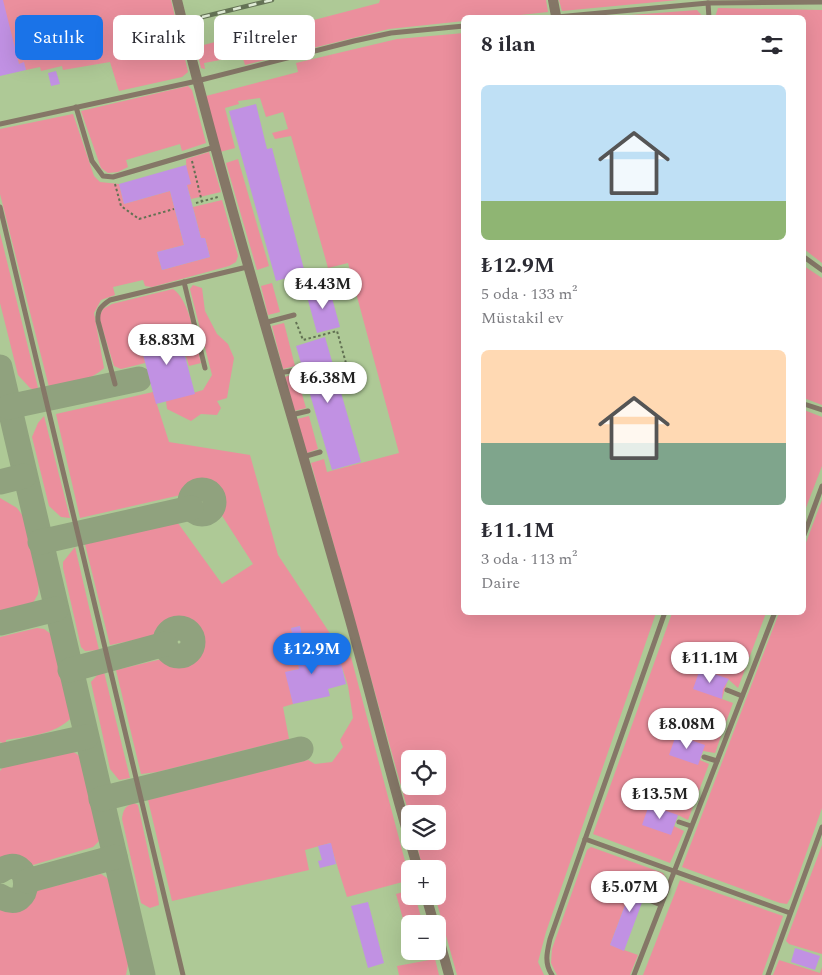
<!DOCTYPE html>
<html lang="tr">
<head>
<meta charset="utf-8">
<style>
	:root { --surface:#fff; --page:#f2f2f3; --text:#2b2b33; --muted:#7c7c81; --accent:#1a73e8 }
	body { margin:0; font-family:Spectral,serif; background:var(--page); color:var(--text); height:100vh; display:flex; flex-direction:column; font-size:19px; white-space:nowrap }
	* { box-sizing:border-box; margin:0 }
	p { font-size:16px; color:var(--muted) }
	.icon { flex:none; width:28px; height:28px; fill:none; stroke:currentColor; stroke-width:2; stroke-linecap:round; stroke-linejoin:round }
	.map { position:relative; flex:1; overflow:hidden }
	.panel { position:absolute; left:461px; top:15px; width:345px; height:600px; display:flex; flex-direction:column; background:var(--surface); border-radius:8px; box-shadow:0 5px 20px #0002 }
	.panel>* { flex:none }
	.hud { position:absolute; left:15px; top:15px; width:371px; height:45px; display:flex; gap:10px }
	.buttons { position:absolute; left:401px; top:750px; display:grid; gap:10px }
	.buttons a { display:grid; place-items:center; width:45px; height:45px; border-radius:8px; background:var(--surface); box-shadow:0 5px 20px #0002; font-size:25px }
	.price { position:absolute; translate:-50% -42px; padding:0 11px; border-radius:18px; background:#fff; color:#222; font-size:16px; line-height:32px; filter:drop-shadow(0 1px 2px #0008) }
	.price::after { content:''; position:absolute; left:50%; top:30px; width:15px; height:11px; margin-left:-8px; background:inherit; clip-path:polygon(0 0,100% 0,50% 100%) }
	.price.on { background:var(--accent); color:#fff }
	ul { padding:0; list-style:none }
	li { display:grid; align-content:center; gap:10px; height:265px; padding:0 20px }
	li span { display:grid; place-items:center; height:155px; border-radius:8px; color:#555 }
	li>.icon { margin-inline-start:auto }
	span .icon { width:90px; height:90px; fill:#fffc; stroke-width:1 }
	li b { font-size:21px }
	h2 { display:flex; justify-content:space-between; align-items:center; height:60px; padding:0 20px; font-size:21px }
	.chip { padding:0 18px; border-radius:8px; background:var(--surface); box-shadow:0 5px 20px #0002; font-size:18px; line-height:45px }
	.chip.on { background:var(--accent); color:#fff }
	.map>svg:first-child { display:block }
</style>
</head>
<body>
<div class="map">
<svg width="822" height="975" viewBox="0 0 822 975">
	<rect width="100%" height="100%" fill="#bad1a5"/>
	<path fill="#aec996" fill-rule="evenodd" d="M0,0H822V975H0ZM464,18H804V612H464ZM410,759H438V786H410ZM410,814H438V841H410ZM410,869H438V896H410ZM410,924H438V951H410Z"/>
	<g fill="#eb8f9d" fill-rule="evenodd">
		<polygon points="0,0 171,0 188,72 182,77 119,91 110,62 63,70 62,66 41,71 40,67 26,70 24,63 19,64"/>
		<polygon points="380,0 546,0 548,12 500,17 464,18 464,21 389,29 245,65 242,56 204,63 205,69 201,68 196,47 234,37 237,47 245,44 242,35 282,25 287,27 379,3"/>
		<polygon points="559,0 678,0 562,11"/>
		<polygon points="718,8 822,10 822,263 804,249 804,18 715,17"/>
		<polygon points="697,10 703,17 604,17"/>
		<path d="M464,33V612L656,613L546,932L538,962L544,975H457L435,896H438V869C418,869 421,857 416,841H438V814H410V818L311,463L324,459L327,472L399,453L348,263L328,268L291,136L275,139L272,133L288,129L283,112L266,117L260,98L238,101L239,104L225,108L235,148L220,152L206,96L298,72L296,63L397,39ZM410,759H438V786H410Z"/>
		<polygon points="188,86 192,90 206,143 182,151 180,144 126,160 128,167 118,172 108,173 101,168 81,111"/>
		<path d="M73,114L94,176L100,182L119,184L124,204L170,191L184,245L157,252L162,270L210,257L205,238H201L193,207L222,200L238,256L236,262L229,266L152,287L145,286L143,280L113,287L115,295L101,300L94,313L104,368C91,380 66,389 49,387L0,194V129Z"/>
		<polygon points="209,152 221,192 191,199 187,185 186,159"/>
		<polygon points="238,159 269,266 257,270 226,163"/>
		<polygon points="0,233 39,392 30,388 18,375 0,303"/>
		<polygon points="804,266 822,278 822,405 804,398"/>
		<polygon points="272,283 280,312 268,315 261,286"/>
		<polygon points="193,285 202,288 205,311 217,334 228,344 234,358 227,398 217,401 221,408 217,415 201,414 191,421 167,409 166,401 203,390 212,375 190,289"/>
		<path d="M173,289C190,300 196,343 201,363L189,366L178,329L139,339L145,363L121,369L114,366L99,317L103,309L112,304Z"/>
		<polygon points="284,323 295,366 283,369 272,326"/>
		<polygon points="296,373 306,408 294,411 285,377"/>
		<path d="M153,392L169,442L250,455L278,555L339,647L340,659L351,657L410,880L347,897L330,843L305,850L309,870L172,901L148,800L308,760L315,764L332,762L343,747L340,740L353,718L348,686L340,660L308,667L300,626L291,628L299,669L286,672L293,704L283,707L289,739L157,772L141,774L116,670L162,659L172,664L190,661L199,645L203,644L200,633H197C190,618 171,620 161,631L155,630L154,636L110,645L84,540L175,519L222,584L253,564L219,511L221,496L210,485C197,483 193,485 185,494L80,518L56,414Z"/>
		<polygon points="804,410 822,417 822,466 804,513"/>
		<polygon points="44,416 70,518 61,517 49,506 32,437 38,423"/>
		<polygon points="309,416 318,449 307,453 297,419"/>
		<polygon points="0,498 17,508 25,519 39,580 38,594 33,603 0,611"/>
		<polygon points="822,500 822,808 791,897 787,904 780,903 682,867 779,613 804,612 804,548"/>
		<polygon points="75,547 99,650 85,651 81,647 63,568 63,562"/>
		<polygon points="672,613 766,613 738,688 728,679 722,699 733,703 715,753 703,751 700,760 709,764 688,820 678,815 674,826 684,831 670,863 593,834"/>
		<path d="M37,628L44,629L51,634L72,717C55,735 29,736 6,740V744L0,742V637Z"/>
		<polygon points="100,672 104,672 130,778 119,780 110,769 91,682"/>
		<path d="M72,751L81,757L101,835L99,841L93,847L33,865V868C22,863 12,853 0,861V771L9,760L11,763Z"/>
		<path d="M134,803L138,805L158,897L159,905L150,908L141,903L122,819C123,810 125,806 134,803Z"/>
		<polygon points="822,845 822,954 789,944 786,941"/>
		<polygon points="591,847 663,873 666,878 658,900 645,896 650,881 636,876 610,945 638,955 630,975 557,975 551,963 552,949 587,850"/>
		<path d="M101,874L110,880L129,959L126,975H0V904C20,913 25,893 37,884L40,890Z"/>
		<polygon points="680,880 783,916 762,975 643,975"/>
		<polygon points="410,890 410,896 415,896 423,924 410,924 410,944 396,894"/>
		<polygon points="435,959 439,975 399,975 397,966"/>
		<polygon points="779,960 820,973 822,967 822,975 773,975"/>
	</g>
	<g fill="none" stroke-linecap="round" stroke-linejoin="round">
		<g stroke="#90a27e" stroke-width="25">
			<polyline points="0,367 143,975"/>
			<polyline points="8,407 139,379"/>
			<polyline points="0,482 24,476"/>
			<circle cx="202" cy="502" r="12"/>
			<polyline points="40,542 191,508"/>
			<polyline points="0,623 56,609"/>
			<circle cx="179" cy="642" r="14"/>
			<polyline points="70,670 165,644"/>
			<polyline points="0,756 86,737"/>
			<polyline points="101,799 301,749"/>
			<path d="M0,871C33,848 35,918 0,896"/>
			<polyline points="27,881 115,857"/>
		</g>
	</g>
	<g fill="#c191e3">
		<polygon points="0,0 3,0 19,64 24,62 26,70 0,76"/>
		<polygon points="242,35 245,44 236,47 234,37"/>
		<polygon points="56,71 60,84 51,86 48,73"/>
		<polygon points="256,104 267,149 272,148 305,273 276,281 229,111"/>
		<polygon points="186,165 191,184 187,185 201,238 205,238 210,257 162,270 157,252 184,245 170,191 124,204 119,184"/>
		<polygon points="329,287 340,327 317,333 306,293"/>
		<polygon points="178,329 195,394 156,404 139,339"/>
		<polygon points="325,337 361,462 332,470 296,346"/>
		<polygon points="364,374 366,382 357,384 355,376"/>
		<polygon points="300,626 308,667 340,659 346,684 328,689 330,696 293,704 285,672 299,669 291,628"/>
		<polygon points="700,669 729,679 723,689 722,699 693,689"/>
		<polygon points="676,735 705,745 698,765 669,755"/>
		<polygon points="649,805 678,815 671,835 642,825"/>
		<polygon points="331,843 336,864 320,868 318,861 322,860 318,846"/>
		<polygon points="636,876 650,881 624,951 610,945"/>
		<polygon points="368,902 384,963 368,968 351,906"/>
		<polygon points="795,948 820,956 815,970 791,962"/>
	</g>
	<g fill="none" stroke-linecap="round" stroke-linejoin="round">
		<g stroke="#627153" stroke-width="2" stroke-dasharray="2.5 2.5" stroke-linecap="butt">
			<polyline points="192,161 202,202"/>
			<polyline points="115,184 121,206 139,219 174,209"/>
			<polyline points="196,203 218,197"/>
			<polyline points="296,322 303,340 337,331 349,374 353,375"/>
		</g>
		<g stroke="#857767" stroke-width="5">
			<polyline points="708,3 709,18"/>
			<polyline points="546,18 708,3 822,2"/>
			<polyline points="76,107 92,161 103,176 113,177 215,147"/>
			<polyline points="0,124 197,81 354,41 391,33 464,26"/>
			<polyline points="0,207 183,975"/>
			<polyline points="804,257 822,270"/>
			<polyline points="184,282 205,368"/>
			<polyline points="264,323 294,315"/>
			<polyline points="279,373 296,370"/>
			<path d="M115,384L98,321C97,310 101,306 110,300L247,267"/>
			<polyline points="804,404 822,410"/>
			<polyline points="291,415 308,411"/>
			<polyline points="303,457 320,452"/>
			<polyline points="804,535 822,486"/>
			<polyline points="727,690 742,696"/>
			<polyline points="704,757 717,761"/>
			<polyline points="679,822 691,826"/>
			<polyline points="585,839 790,913"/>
			<polyline points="649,900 661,905"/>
			<path d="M552,975C544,963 547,952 550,939L665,612"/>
			<polyline points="634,975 775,612"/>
			<polyline points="768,975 822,827"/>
		</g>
		<g stroke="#857767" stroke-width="10">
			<path d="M177,0C228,208 292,413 350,620C373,703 393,786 418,869"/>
			<polyline points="553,0 556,16"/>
			<polyline points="426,896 434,924"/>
			<polyline points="438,935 449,975"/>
		</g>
		<g stroke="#657456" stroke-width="4.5">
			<polyline id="rail" points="202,17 272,0"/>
		</g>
		<use href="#rail" stroke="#e1edd7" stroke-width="2.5" stroke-dasharray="8" stroke-linecap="butt"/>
	</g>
</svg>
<div class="buttons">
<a><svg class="icon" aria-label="locate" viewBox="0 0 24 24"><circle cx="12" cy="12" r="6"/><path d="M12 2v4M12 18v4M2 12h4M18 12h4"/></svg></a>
<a><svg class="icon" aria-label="layers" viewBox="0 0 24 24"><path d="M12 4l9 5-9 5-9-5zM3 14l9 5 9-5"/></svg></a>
<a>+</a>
<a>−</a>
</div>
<b class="price" style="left:323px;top:310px">₺4.43M</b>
<b class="price" style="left:167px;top:366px">₺8.83M</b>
<b class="price" style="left:328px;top:404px">₺6.38M</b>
<b class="price on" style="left:312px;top:675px">₺12.9M</b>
<b class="price" style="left:710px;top:684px">₺11.1M</b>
<b class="price" style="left:687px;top:750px">₺8.08M</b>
<b class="price" style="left:660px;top:820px">₺13.5M</b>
<b class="price" style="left:630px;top:913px">₺5.07M</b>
<div class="hud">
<a class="chip on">Satılık</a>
<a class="chip">Kiralık</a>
<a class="chip">Filtreler</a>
</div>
<section class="panel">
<h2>8 ilan<svg class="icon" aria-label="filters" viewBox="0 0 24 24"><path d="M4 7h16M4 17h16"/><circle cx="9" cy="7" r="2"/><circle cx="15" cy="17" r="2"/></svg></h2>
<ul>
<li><span style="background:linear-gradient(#bfe0f5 75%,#8fb573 0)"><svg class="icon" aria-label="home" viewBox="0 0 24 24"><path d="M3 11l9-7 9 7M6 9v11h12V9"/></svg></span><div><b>₺12.9M</b><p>5 oda · 133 m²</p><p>Müstakil ev</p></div></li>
<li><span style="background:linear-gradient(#ffd9b3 60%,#7fa58c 0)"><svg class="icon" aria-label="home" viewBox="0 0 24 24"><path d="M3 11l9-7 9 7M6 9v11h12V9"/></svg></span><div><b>₺11.1M</b><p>3 oda · 113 m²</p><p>Daire</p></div></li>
</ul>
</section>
</div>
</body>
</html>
